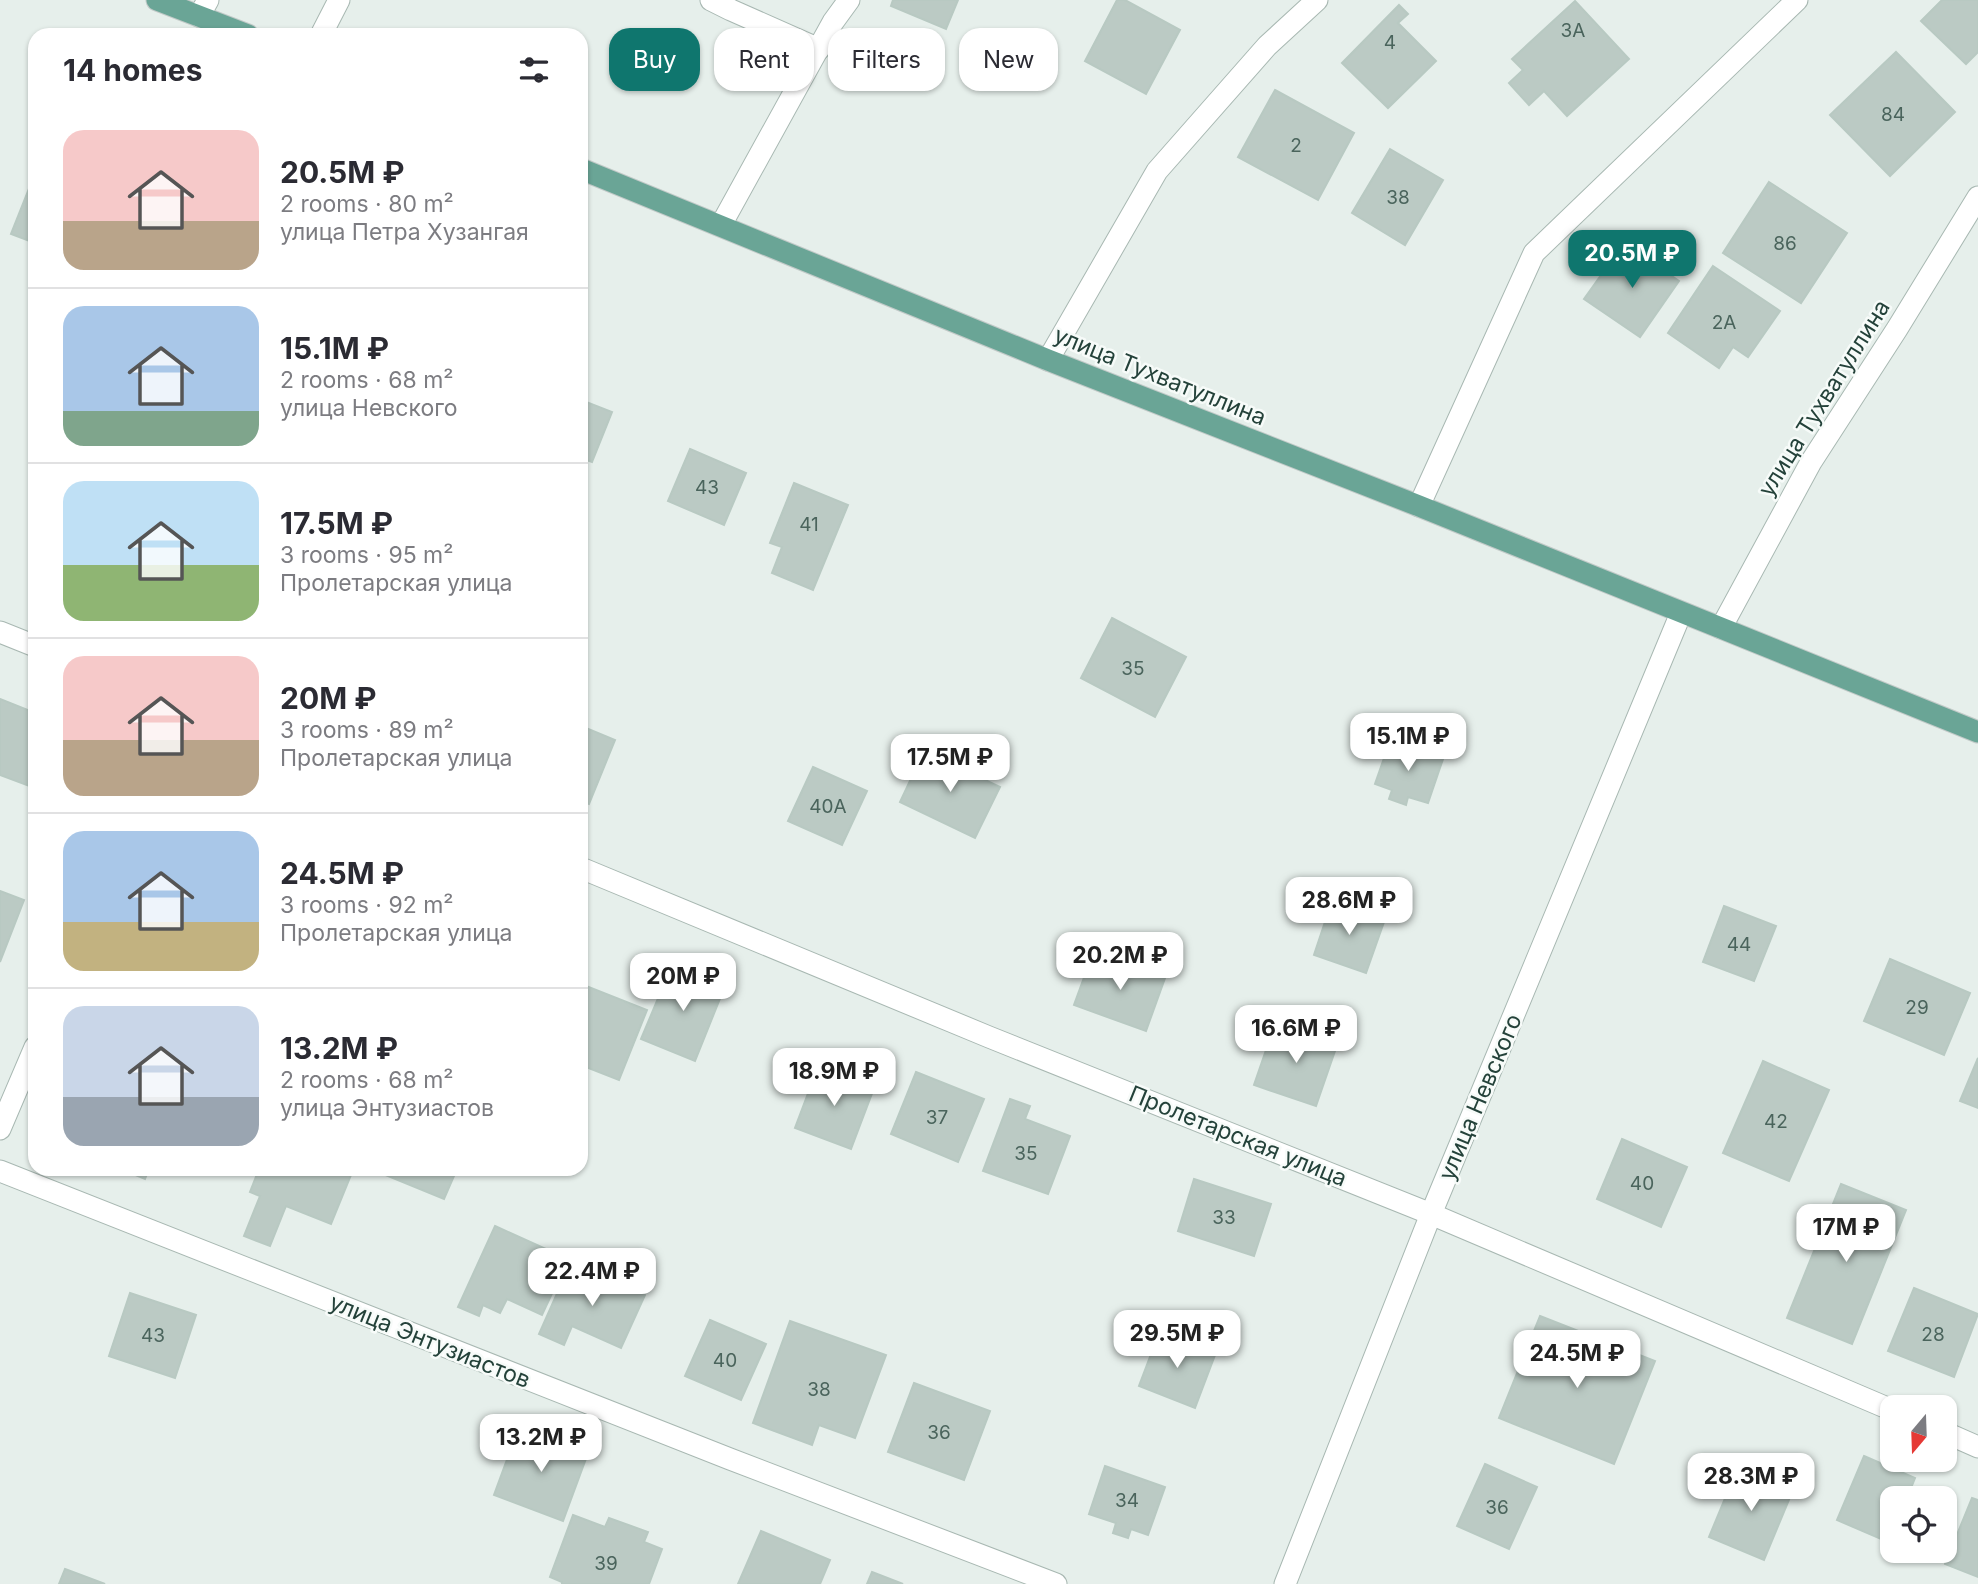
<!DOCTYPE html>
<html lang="en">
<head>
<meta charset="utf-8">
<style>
	:root { --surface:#fff; --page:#f7f7f7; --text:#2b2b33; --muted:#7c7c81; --line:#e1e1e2; --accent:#0f766e }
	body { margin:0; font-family:Inter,sans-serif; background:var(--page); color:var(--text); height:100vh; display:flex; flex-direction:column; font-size:26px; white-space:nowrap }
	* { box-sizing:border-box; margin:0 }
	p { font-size:23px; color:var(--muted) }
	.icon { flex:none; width:38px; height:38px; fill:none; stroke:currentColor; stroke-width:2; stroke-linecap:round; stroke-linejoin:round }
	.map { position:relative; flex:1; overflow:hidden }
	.details { position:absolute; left:28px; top:28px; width:560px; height:1148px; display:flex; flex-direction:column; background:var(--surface); border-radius:21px; box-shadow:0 2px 5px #0004 }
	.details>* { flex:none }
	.banner { position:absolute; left:609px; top:28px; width:665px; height:63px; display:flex; gap:14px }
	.needle { width:46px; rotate:199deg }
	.fabs { position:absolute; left:1880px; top:1395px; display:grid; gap:14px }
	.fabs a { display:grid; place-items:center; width:77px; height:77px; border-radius:14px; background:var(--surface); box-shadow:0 2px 5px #0004; font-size:35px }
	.price { position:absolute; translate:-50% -60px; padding:0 16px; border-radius:14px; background:#fff; color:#222; font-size:23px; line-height:46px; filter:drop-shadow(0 2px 4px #0008) }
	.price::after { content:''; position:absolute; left:50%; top:42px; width:21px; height:16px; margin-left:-10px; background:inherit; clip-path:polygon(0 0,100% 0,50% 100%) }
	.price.selected { background:var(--accent); color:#fff }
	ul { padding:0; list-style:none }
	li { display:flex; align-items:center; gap:21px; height:175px; padding:0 35px }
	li+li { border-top:2px solid var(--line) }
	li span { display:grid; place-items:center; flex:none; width:196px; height:140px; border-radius:21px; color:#555 }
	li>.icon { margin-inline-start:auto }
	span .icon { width:84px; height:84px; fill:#fffc; stroke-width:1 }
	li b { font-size:30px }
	h2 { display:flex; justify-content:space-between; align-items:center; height:84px; padding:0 35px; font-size:30px }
	.pill { padding:0 24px; border-radius:21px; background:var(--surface); box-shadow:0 2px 5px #0004; font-size:24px; line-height:63px }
	.pill.selected { background:var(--accent); color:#fff }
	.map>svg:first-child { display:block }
</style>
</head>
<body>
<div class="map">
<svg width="1978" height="1584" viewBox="0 0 1978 1584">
	<rect width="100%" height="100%" fill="#e6efeb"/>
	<g fill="#bbcac4" stroke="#b8c9c2" stroke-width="2">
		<polygon points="893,0 958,0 946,29 891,6"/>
		<polygon points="1117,0 1125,0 1180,30 1146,94 1085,61"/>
		<polygon points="1942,0 1978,0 1978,52 1966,64 1921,21"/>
		<polygon points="1575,1 1629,59 1567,116 1544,91 1529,105 1509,83 1523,70 1512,59"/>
		<polygon points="1399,5 1408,14 1398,23 1436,61 1388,108 1342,63"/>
		<polygon points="1896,52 1955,112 1890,176 1830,115"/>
		<polygon points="1275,90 1354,133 1318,200 1238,157"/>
		<polygon points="1390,149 1443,180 1405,245 1352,213"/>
		<polygon points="34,176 35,176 35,243 11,234"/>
		<polygon points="1769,182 1847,233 1801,303 1723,253"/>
		<polygon points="1624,243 1679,281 1640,337 1584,299"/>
		<polygon points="1713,266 1780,311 1748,357 1733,347 1719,368 1668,333"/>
		<polygon points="581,400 612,412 592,462 581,458"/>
		<polygon points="690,449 746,473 724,525 668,501"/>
		<polygon points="794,483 848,505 813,590 772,573 782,547 770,543"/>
		<polygon points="1112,618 1186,657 1155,717 1081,678"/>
		<polygon points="0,699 35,713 35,788 0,775"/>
		<polygon points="581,726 615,740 589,804 581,801"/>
		<polygon points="1390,741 1443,759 1428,803 1408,797 1406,805 1389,799 1392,790 1375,784"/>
		<polygon points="924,751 1000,787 975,838 900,802"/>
		<polygon points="813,767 867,791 842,845 788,821"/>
		<polygon points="0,891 24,900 0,962"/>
		<polygon points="1332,901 1385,919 1366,973 1314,955"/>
		<polygon points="1724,906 1776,926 1754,981 1703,962"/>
		<polygon points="1093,953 1165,978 1146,1031 1074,1005"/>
		<polygon points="1890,959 1970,993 1944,1055 1864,1021"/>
		<polygon points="672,965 725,986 695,1061 641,1039"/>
		<polygon points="586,986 647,1010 619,1080 581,1065 581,998"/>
		<polygon points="1275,1024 1337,1045 1316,1106 1254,1085"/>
		<polygon points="1978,1058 1978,1108 1960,1101"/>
		<polygon points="1763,1061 1829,1090 1789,1181 1723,1153"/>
		<polygon points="818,1067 874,1088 851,1149 795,1128"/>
		<polygon points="916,1072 984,1099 958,1162 891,1134"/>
		<polygon points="1010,1099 1030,1106 1025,1119 1070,1136 1048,1194 983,1171"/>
		<polygon points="1622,1139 1687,1167 1661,1227 1597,1199"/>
		<polygon points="121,1169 149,1169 145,1179"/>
		<polygon points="259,1169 352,1169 353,1170 331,1224 286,1206 270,1246 244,1236 260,1196 250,1192"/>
		<polygon points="371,1169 457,1169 444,1199"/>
		<polygon points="1194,1179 1271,1204 1254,1256 1178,1231"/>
		<polygon points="1841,1184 1906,1210 1852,1344 1787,1318"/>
		<polygon points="495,1226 568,1259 542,1315 507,1299 500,1313 483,1305 479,1316 458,1307"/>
		<polygon points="571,1262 645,1295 621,1348 572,1326 564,1345 539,1334"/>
		<polygon points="1914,1288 1978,1314 1954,1377 1888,1351"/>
		<polygon points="130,1293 196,1315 175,1378 109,1356"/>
		<polygon points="1540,1316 1655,1361 1614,1464 1499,1418"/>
		<polygon points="710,1320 766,1344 741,1400 685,1376"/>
		<polygon points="790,1321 886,1355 855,1438 819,1425 812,1445 753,1423"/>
		<polygon points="1159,1333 1215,1355 1195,1408 1139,1386"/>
		<polygon points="914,1383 990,1411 964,1480 888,1452"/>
		<polygon points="519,1427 588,1453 563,1521 494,1495"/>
		<polygon points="1864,1456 1915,1478 1907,1498 1892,1498 1892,1532 1888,1542 1837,1520"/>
		<polygon points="1485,1464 1537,1487 1509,1549 1457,1526"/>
		<polygon points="1105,1466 1165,1487 1148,1535 1131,1529 1128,1538 1113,1533 1116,1523 1089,1514"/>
		<polygon points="1738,1467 1793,1490 1764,1560 1709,1537"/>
		<polygon points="1972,1498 1978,1500 1978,1577 1945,1564"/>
		<polygon points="573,1515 605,1527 609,1518 648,1532 644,1542 662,1549 649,1584 562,1584 562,1582 550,1577"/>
		<polygon points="761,1531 830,1560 820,1584 738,1584"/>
		<polygon points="65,1569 105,1584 59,1584"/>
		<polygon points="872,1572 903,1584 867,1584"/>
	</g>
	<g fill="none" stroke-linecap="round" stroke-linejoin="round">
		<g stroke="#a8b8b2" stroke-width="23">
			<g id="minor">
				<polyline points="711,0 731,10 819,49"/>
				<polyline points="199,16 208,0"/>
				<polyline points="321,35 339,0"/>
				<polyline points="721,225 833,22 849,0"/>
				<polyline points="1048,360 1157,171 1267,46 1317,0"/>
				<polyline points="1419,506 1534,253 1797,0"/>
				<polyline points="1721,628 1811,462 1897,329 1978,197"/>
				<polyline points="0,632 35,646"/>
				<polyline points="581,868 989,1037 1431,1214 1892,1410"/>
				<polyline points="0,1129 35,1047"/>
				<polyline points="0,1171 730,1459 1056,1584"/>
				<polyline points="1944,1432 1978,1447"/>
				<polyline points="1285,1584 1431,1214 1681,613"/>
			</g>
		</g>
		<g stroke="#c2cac8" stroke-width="23">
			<g id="major">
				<polyline points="157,0 248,35"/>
				<polyline points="581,169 1048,360 1419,506 1978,732"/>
			</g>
		</g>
		<use href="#minor" stroke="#fff" stroke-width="21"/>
		<use href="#major" stroke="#6aa596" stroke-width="21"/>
	</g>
	<g text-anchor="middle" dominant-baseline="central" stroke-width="5" stroke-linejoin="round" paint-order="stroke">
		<g font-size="19" fill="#4a645c">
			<text x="1573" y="30">3А</text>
			<text x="1390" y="42">4</text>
			<text x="1893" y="114">84</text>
			<text x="1296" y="145">2</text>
			<text x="1398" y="197">38</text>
			<text x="1785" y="243">86</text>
			<text x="1724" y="322">2А</text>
			<text x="707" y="487">43</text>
			<text x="809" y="524">41</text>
			<text x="1133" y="668">35</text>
			<text x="828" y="806">40А</text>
			<text x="1739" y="944">44</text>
			<text x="1917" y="1007">29</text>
			<text x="937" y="1117">37</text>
			<text x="1776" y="1121">42</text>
			<text x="1026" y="1153">35</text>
			<text x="1642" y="1183">40</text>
			<text x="1224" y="1217">33</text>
			<text x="1933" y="1334">28</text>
			<text x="153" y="1335">43</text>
			<text x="725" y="1360">40</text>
			<text x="819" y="1389">38</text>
			<text x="939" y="1432">36</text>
			<text x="1127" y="1500">34</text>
			<text x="1497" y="1507">36</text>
			<text x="606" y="1563">39</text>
		</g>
		<g font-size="23" fill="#24423a" stroke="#f7fbf9">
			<text transform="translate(1160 376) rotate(22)">улица Тухватуллина</text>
			<text transform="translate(1824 398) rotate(-58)">улица Тухватуллина</text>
			<text transform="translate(1480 1097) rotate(-67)">улица Невского</text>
			<text transform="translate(1238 1136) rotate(22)">Пролетарская улица</text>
			<text transform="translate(430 1341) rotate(22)">улица Энтузиастов</text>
		</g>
	</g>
</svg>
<div class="fabs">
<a><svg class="needle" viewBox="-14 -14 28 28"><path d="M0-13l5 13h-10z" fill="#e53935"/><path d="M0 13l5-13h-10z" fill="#7c7c81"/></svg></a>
<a><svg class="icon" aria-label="locate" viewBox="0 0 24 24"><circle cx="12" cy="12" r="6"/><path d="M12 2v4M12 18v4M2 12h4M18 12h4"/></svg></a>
</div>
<b class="price selected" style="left:1632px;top:290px">20.5M ₽</b>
<b class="price" style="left:1408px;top:773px">15.1M ₽</b>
<b class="price" style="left:950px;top:794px">17.5M ₽</b>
<b class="price" style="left:1349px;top:937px">28.6M ₽</b>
<b class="price" style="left:1120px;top:992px">20.2M ₽</b>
<b class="price" style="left:683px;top:1013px">20M ₽</b>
<b class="price" style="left:1296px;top:1065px">16.6M ₽</b>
<b class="price" style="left:834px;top:1108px">18.9M ₽</b>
<b class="price" style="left:1846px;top:1264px">17M ₽</b>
<b class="price" style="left:592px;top:1308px">22.4M ₽</b>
<b class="price" style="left:1177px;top:1370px">29.5M ₽</b>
<b class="price" style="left:1577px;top:1390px">24.5M ₽</b>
<b class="price" style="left:541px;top:1474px">13.2M ₽</b>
<b class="price" style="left:1751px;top:1513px">28.3M ₽</b>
<div class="banner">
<a class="pill selected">Buy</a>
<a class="pill">Rent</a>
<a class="pill">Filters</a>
<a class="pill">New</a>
</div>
<section class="details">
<h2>14 homes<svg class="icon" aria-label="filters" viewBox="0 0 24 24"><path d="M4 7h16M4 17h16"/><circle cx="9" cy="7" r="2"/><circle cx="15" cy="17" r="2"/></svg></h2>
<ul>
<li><span style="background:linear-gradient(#f6c9c9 65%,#b9a48a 0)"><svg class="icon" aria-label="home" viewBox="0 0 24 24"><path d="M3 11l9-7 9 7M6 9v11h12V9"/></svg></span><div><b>20.5M ₽</b><p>2 rooms · 80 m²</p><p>улица Петра Хузангая</p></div></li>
<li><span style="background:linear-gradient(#a9c7e8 75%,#7fa58c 0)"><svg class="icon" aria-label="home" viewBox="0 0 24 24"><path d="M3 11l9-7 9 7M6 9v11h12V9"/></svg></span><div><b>15.1M ₽</b><p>2 rooms · 68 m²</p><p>улица Невского</p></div></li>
<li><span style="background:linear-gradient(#bfe0f5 60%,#8fb573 0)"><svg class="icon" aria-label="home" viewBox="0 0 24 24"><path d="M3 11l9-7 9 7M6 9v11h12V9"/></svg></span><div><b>17.5M ₽</b><p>3 rooms · 95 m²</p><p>Пролетарская улица</p></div></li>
<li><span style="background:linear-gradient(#f6c9c9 60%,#b9a48a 0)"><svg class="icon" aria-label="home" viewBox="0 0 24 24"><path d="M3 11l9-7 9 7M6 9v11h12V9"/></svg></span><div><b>20M ₽</b><p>3 rooms · 89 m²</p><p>Пролетарская улица</p></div></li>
<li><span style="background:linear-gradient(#a9c7e8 65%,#c2b280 0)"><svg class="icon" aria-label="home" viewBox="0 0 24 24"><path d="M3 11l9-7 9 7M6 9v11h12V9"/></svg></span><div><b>24.5M ₽</b><p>3 rooms · 92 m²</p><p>Пролетарская улица</p></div></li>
<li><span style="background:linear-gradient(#c9d6e8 65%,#9aa5b1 0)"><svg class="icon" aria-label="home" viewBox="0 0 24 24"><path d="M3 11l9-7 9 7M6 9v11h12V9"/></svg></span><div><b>13.2M ₽</b><p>2 rooms · 68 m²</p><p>улица Энтузиастов</p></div></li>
</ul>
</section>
</div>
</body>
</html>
